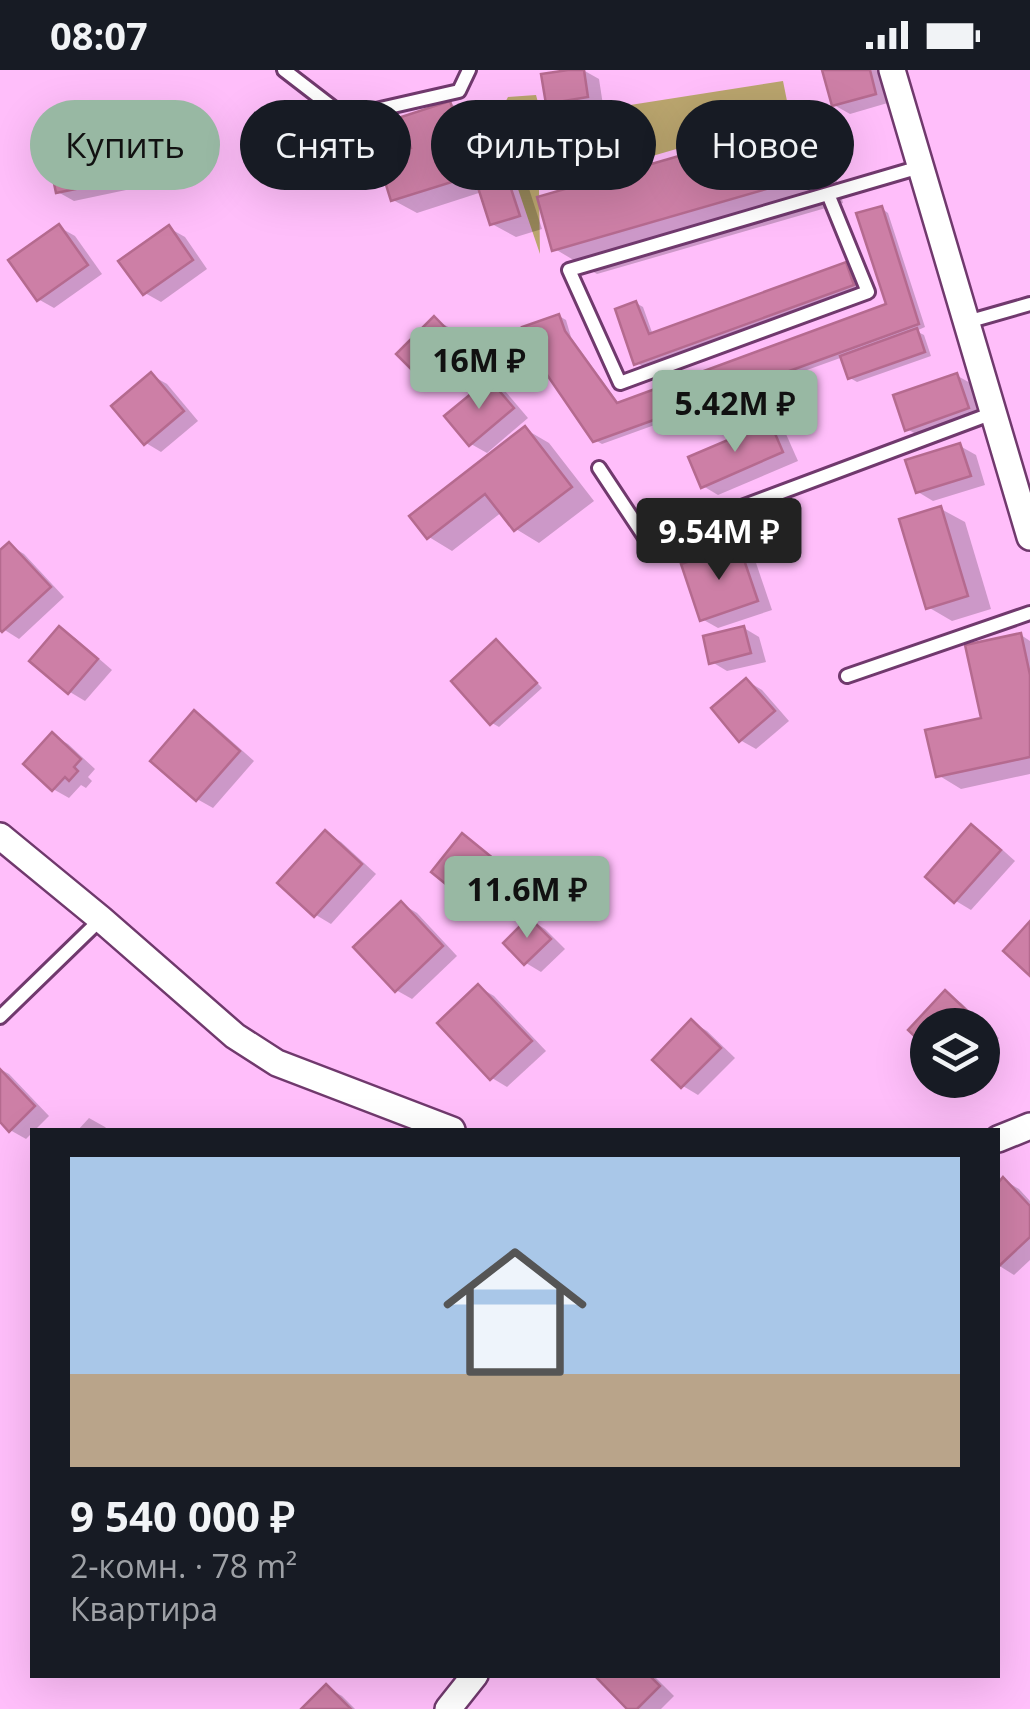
<!DOCTYPE html>
<html lang="ru">
<head>
<meta charset="utf-8">
<style>
	:root { --surface:#171b24; --page:#20242c; --text:#f1f3f6; --muted:#9ea1a6; --line:#363941; --accent:#98b8a3 }
	body { margin:0; font-family:"Open Sans",sans-serif; background:var(--page); color:var(--text); height:100vh; display:flex; flex-direction:column; font-size:38px; white-space:nowrap }
	* { box-sizing:border-box; margin:0 }
	p { font-size:32px; color:var(--muted) }
	.icon { flex:none; width:55px; height:55px; fill:none; stroke:currentColor; stroke-width:2; stroke-linecap:round; stroke-linejoin:round }
	.map { position:relative; flex:1; overflow:hidden }
	.details { position:absolute; left:30px; top:1058px; width:970px; height:550px; display:flex; flex-direction:column; background:var(--surface); border-radius:0px; box-shadow:0 10px 40px #0002 }
	.details>* { flex:none }
	.banner { position:absolute; left:30px; top:30px; width:970px; height:90px; display:flex; gap:20px }
	.buttons { position:absolute; left:910px; top:938px; display:grid; gap:20px }
	.buttons a { display:grid; place-items:center; width:90px; height:90px; border-radius:50%; background:var(--surface); box-shadow:0 10px 40px #0002; font-size:50px }
	.price { position:absolute; translate:-50% -85px; padding:0 22px; border-radius:10px; background:var(--accent); color:#111; font-size:32px; line-height:65px; filter:drop-shadow(0 2px 5px #0008) }
	.price::after { content:''; position:absolute; left:50%; top:60px; width:30px; height:22px; margin-left:-15px; background:inherit; clip-path:polygon(0 0,100% 0,50% 100%) }
	.price.on { background:#222; color:#fff }
	ul { padding:0; list-style:none }
	li { display:grid; align-content:center; gap:20px; height:530px; padding:0 40px }
	li+li { border-top:2px solid var(--line) }
	li span { display:grid; place-items:center; height:310px; border-radius:0px; color:#555 }
	li>.icon { margin-inline-start:auto }
	span .icon { width:180px; height:180px; fill:#fffc; stroke-width:1 }
	li b { font-size:42px }
	.pill { padding:0 35px; border-radius:45px; background:var(--surface); box-shadow:0 10px 40px #0002; font-size:35px; line-height:90px }
	.pill.on { background:var(--accent); color:#111 }
	.status { display:flex; justify-content:space-between; align-items:center; height:70px; padding:0 50px; background:var(--surface); direction:ltr }
	.status svg { height:28px; fill:currentColor }
	.map>svg:first-child { display:block }
</style>
</head>
<body>
<div class="status"><b>08:07</b><svg viewBox="0 0 49 12"><path d="M0 12V9h3v3zM5 12V6h3v6zM10 12V3h3v9zM15 12V0h3v12zM26 1h20v11H26zM47 4h2v5h-2z"/></svg></div>
<div class="map">
<svg width="1030" height="1639" viewBox="0 0 1030 1639">
	<rect width="100%" height="100%" fill="#ffbefa"/>
	<polygon fill="#baa56e" points="783,11 790,46 539,119 540,184 495,51 508,27 536,25 547,66 611,38"/>
	<g fill="#0003">
		<polygon points="583,0 599,9 603,35 564,41 548,32"/>
		<polygon points="824,0 882,0 891,32 850,44 834,35"/>
		<polygon points="450,33 473,47 477,59 489,55 513,69 542,159 516,167 492,154 482,122 417,143 393,130 414,80"/>
		<polygon points="786,58 829,83 843,133 597,204 555,179"/>
		<polygon points="141,72 157,81 164,112 74,131 58,122"/>
		<polygon points="881,138 888,143 925,257 916,261 924,265 931,286 857,312 850,308 843,287 602,374 595,370 559,246 566,250 571,267 620,335 889,236"/>
		<polygon points="59,157 75,166 102,204 54,238 38,229"/>
		<polygon points="169,158 185,167 207,199 161,232 145,223"/>
		<polygon points="846,195 853,199 860,218 644,297 637,293 636,233 643,237 653,265"/>
		<polygon points="434,249 450,258 476,285 441,319 425,310"/>
		<polygon points="151,305 167,314 198,351 161,382 146,373"/>
		<polygon points="956,305 972,314 983,347 923,368 907,359"/>
		<polygon points="489,312 505,321 528,348 487,383 471,374"/>
		<polygon points="770,355 786,364 798,391 718,425 703,416"/>
		<polygon points="525,359 549,373 594,431 539,473 516,459 502,442 452,481 429,467"/>
		<polygon points="960,376 976,385 985,415 933,431 918,422"/>
		<polygon points="941,439 965,452 991,539 952,551 928,537"/>
		<polygon points="9,475 24,484 64,527 19,569 0,557 0,483"/>
		<polygon points="739,478 754,487 772,540 718,558 702,549"/>
		<polygon points="744,558 759,567 766,592 727,601 712,592"/>
		<polygon points="59,560 75,568 112,600 85,631 70,622 33,591"/>
		<polygon points="1021,565 1030,571 1030,704 961,719 938,705 984,649"/>
		<polygon points="496,572 503,576 542,618 499,657 492,653"/>
		<polygon points="747,611 762,620 789,651 756,679 740,670"/>
		<polygon points="194,643 210,652 254,691 213,738 197,729"/>
		<polygon points="52,665 68,674 95,699 88,707 92,711 86,718 81,715 69,728 53,719"/>
		<polygon points="972,758 987,766 1015,791 971,840 956,831 928,807"/>
		<polygon points="325,763 341,772 376,804 331,854 316,845"/>
		<polygon points="462,766 478,775 514,805 486,840 471,831 434,801"/>
		<polygon points="402,834 417,843 457,886 412,929 396,920"/>
		<polygon points="530,850 545,859 565,879 541,902 526,893"/>
		<polygon points="479,917 494,926 546,981 507,1017 492,1008 440,953"/>
		<polygon points="946,924 961,933 999,968 982,986 982,955 928,955 911,960"/>
		<polygon points="692,952 707,961 735,988 698,1025 683,1016 655,990"/>
		<polygon points="0,999 9,1004 49,1046 26,1069 10,1060 0,1049"/>
		<polygon points="89,1048 105,1057 108,1060 78,1060"/>
		<polygon points="1004,1110 1019,1119 1030,1131 1030,1190 1014,1205 998,1195 998,1116"/>
		<polygon points="597,1605 653,1605 674,1626 661,1639 631,1639"/>
		<polygon points="326,1617 342,1626 355,1639 304,1639"/>
	</g>
	<g fill="#cd7fa6" stroke="#b56a8f" stroke-width="2.5">
		<polygon points="568,0 584,0 588,27 546,34 541,4"/>
		<polygon points="822,0 870,0 876,24 832,36"/>
		<polygon points="450,31 460,62 489,52 520,146 490,155 474,105 391,131 378,89 411,78 401,47"/>
		<polygon points="786,55 801,109 552,181 537,127"/>
		<polygon points="142,69 149,104 56,123 49,89"/>
		<polygon points="882,136 919,254 593,372 530,280 522,257 559,244 565,261 617,333 886,234 856,143"/>
		<polygon points="59,154 88,195 37,231 8,190"/>
		<polygon points="169,155 193,190 143,225 118,191"/>
		<polygon points="846,192 854,215 634,295 615,239 636,231 649,264"/>
		<polygon points="434,246 462,275 424,312 396,284"/>
		<polygon points="917,258 925,282 848,309 840,286"/>
		<polygon points="151,302 184,341 144,375 111,336"/>
		<polygon points="957,303 969,338 905,361 893,325"/>
		<polygon points="489,309 514,338 469,376 444,346"/>
		<polygon points="770,352 783,382 701,418 688,387"/>
		<polygon points="525,356 572,417 514,461 485,424 427,469 409,446"/>
		<polygon points="960,373 971,406 916,423 905,390"/>
		<polygon points="941,436 968,526 926,539 899,449"/>
		<polygon points="9,472 51,517 2,562 0,560 0,480"/>
		<polygon points="739,475 758,531 700,551 681,494"/>
		<polygon points="59,556 98,589 68,624 29,591"/>
		<polygon points="744,556 751,583 709,594 703,566"/>
		<polygon points="1021,563 1030,605 1030,687 936,707 925,660 981,648 965,575"/>
		<polygon points="496,569 537,613 490,655 451,611"/>
		<polygon points="746,608 775,641 739,672 711,638"/>
		<polygon points="194,640 240,681 196,731 150,691"/>
		<polygon points="52,662 81,689 74,697 78,701 69,711 65,707 52,721 23,694"/>
		<polygon points="971,754 1001,780 954,833 925,807"/>
		<polygon points="325,760 362,794 314,847 277,813"/>
		<polygon points="462,763 500,794 469,833 431,802"/>
		<polygon points="401,831 443,876 395,922 353,877"/>
		<polygon points="529,847 551,869 524,895 503,873"/>
		<polygon points="1030,851 1030,906 1003,881"/>
		<polygon points="478,914 532,971 490,1010 437,953"/>
		<polygon points="945,920 982,955 928,955 928,979 908,960"/>
		<polygon points="691,949 721,978 681,1018 652,990"/>
		<polygon points="0,999 35,1036 9,1062 0,1052"/>
		<polygon points="1003,1107 1030,1136 1030,1167 998,1197 998,1113"/>
		<polygon points="594,1605 649,1605 660,1616 637,1639 627,1639"/>
		<polygon points="326,1614 351,1639 301,1639"/>
	</g>
	<g fill="none" stroke-linecap="round" stroke-linejoin="round">
		<g stroke="#70396d" stroke-width="18">
			<g id="service">
				<polyline points="284,0 345,47 459,21 469,0"/>
				<polyline points="828,124 868,222 620,313 569,200 920,97"/>
				<polyline points="967,252 1030,234"/>
				<polyline points="599,398 648,472 993,343"/>
				<polyline points="847,606 1030,543"/>
				<polyline points="0,947 101,849"/>
			</g>
		</g>
		<g stroke="#70396d" stroke-width="30">
			<g id="minor">
				<polyline points="892,0 1030,467"/>
				<polyline points="0,766 101,849 235,966 277,993 452,1060"/>
				<polyline points="998,1069 1030,1056"/>
				<polyline points="448,1639 475,1605"/>
			</g>
		</g>
		<use href="#service" stroke="#fff" stroke-width="12"/>
		<use href="#minor" stroke="#fff" stroke-width="25"/>
	</g>
</svg>
<div class="buttons">
<a><svg class="icon" aria-label="layers" viewBox="0 0 24 24"><path d="M12 4l9 5-9 5-9-5zM3 14l9 5 9-5"/></svg></a>
</div>
<b class="price" style="left:479px;top:342px">16M ₽</b>
<b class="price" style="left:735px;top:385px">5.42M ₽</b>
<b class="price on" style="left:719px;top:513px">9.54M ₽</b>
<b class="price" style="left:527px;top:871px">11.6M ₽</b>
<div class="banner">
<a class="pill on">Купить</a>
<a class="pill">Снять</a>
<a class="pill">Фильтры</a>
<a class="pill">Новое</a>
</div>
<section class="details">
<ul>
<li><span style="background:linear-gradient(#a9c7e8 70%,#b9a48a 0)"><svg class="icon" aria-label="home" viewBox="0 0 24 24"><path d="M3 11l9-7 9 7M6 9v11h12V9"/></svg></span><div><b>9 540 000 ₽</b><p>2-комн. · 78 m²</p><p>Квартира</p></div></li>
</ul>
</section>
</div>
</body>
</html>
